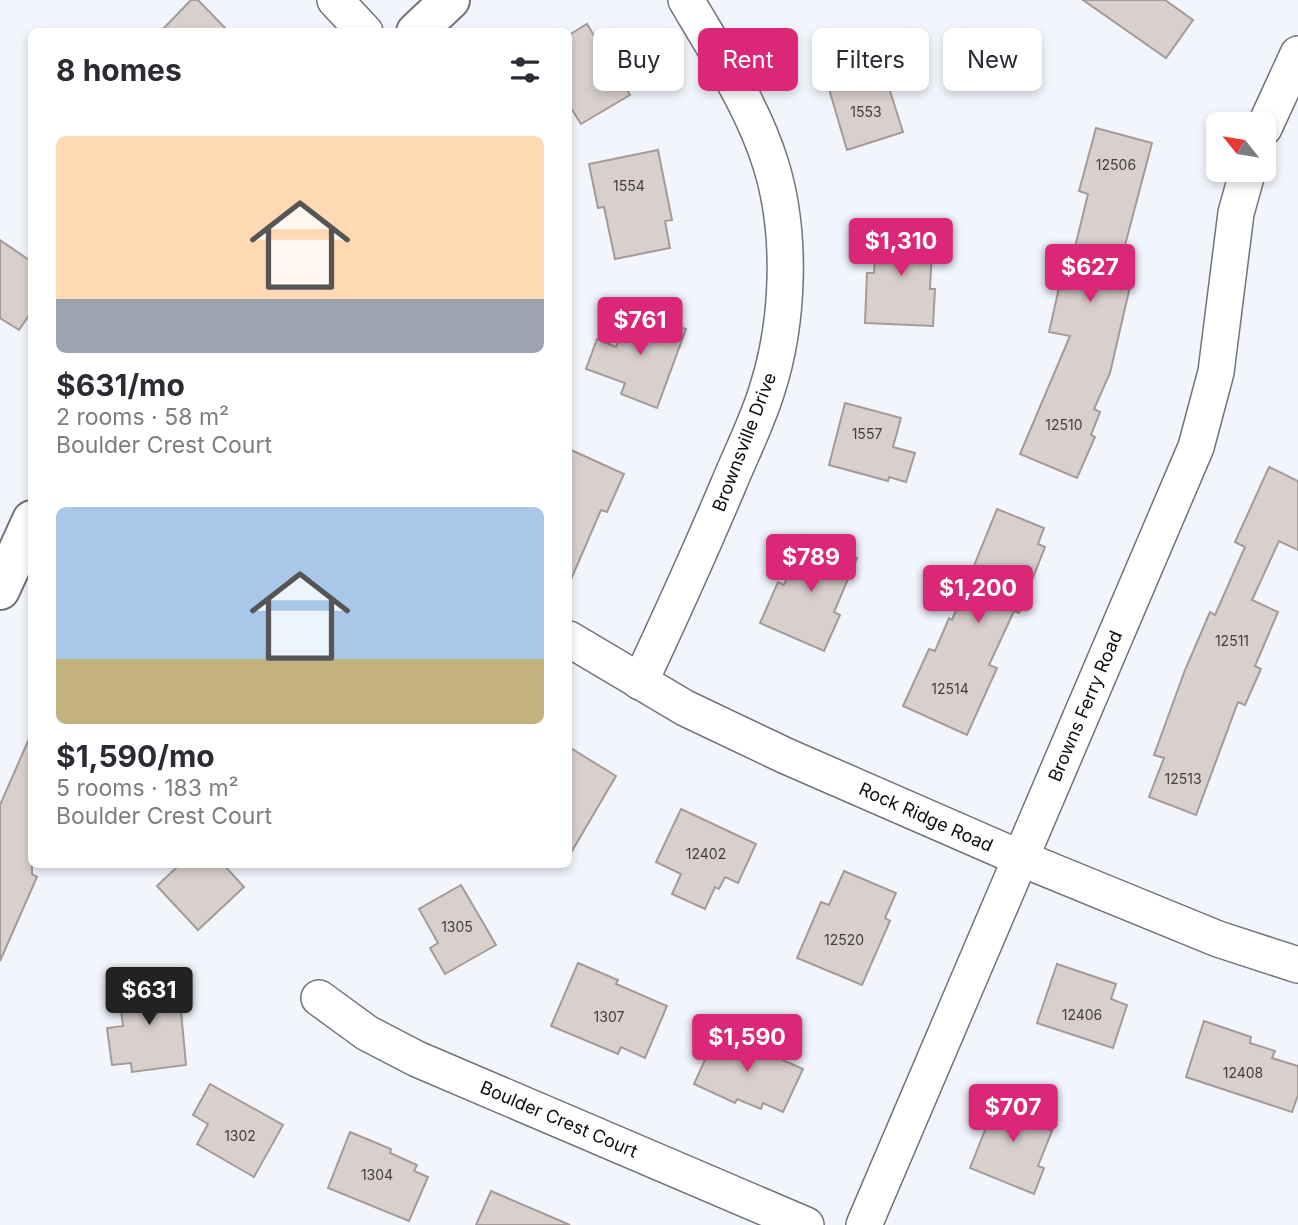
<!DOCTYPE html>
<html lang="en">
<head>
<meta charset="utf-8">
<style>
	:root { --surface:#fff; --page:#f2f2f3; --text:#2b2b33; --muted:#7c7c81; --accent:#db2777 }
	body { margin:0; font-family:Inter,sans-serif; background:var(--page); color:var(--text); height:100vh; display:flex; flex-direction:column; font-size:26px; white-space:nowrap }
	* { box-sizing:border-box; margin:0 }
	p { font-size:23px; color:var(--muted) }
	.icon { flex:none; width:38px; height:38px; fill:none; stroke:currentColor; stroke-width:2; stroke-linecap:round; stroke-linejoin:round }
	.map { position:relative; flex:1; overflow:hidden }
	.panel { position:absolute; left:28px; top:28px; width:544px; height:840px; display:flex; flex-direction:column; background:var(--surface); border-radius:10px; box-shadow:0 4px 10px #0003 }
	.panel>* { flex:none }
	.hud { position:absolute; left:593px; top:28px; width:598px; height:63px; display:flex; gap:14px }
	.needle { width:46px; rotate:300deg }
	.fabs { position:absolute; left:1206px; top:112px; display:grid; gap:14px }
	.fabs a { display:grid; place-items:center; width:70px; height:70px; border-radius:10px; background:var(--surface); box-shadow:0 4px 10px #0003; font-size:35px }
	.price { position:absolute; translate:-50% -60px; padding:0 16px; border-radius:7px; background:var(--accent); color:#fff; font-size:23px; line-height:46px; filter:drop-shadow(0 2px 4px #0008) }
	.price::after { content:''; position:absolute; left:50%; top:42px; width:21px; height:16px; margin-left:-10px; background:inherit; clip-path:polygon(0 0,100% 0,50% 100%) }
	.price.active { background:#222; color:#fff }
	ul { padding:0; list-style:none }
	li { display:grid; align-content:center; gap:14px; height:371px; padding:0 28px }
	li span { display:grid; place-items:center; height:217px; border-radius:10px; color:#555 }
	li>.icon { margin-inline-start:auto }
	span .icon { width:126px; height:126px; fill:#fffc; stroke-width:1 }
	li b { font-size:30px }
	h2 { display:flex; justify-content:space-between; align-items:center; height:84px; padding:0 28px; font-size:30px }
	.pill { padding:0 24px; border-radius:10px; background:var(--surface); box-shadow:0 4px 10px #0003; font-size:24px; line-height:63px }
	.pill.active { background:var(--accent); color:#fff }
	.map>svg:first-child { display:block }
</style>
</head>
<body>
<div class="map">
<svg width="1298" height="1225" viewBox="0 0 1298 1225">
	<rect width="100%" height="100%" fill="#f3f5fd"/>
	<g fill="#d9d0cd" stroke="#a49b99" stroke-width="2">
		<polygon points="191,0 198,0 229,32 160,32"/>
		<polygon points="1083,0 1165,0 1193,20 1166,58"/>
		<polygon points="587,24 630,95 581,124 569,105 569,35"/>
		<polygon points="884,72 903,132 847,150 829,89"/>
		<polygon points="1096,128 1152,143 1124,249 1131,251 1125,277 1132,278 1110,373 1094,409 1100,412 1091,435 1095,437 1077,478 1020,454 1070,336 1049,332 1061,279 1067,280 1088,194 1079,191"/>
		<polygon points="658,150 672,220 665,221 670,248 615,259 604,207 598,208 589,164"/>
		<polygon points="876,226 933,229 930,289 935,289 933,326 865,323 867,273 874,273"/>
		<polygon points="0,240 32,262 32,311 19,330 0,318"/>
		<polygon points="630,309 686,329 657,408 621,394 625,383 586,369 597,339 616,347"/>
		<polygon points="845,403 901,418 893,447 915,453 906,482 889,477 888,481 829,465"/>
		<polygon points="569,449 624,474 607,512 601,510 569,584"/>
		<polygon points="1269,467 1298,481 1298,550 1279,541 1252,600 1278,612 1255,666 1261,669 1245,705 1238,702 1196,815 1149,797 1164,758 1154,755 1185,670 1210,612 1215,615 1245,547 1235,542"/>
		<polygon points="997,509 1044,528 1038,544 1045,547 1019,613 1014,611 989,665 997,668 967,735 903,706 929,649 935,651 949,618 952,620"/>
		<polygon points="806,535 857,558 834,612 840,615 824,651 760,623 778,582 784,585"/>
		<polygon points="32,732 32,874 37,877 0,961 0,805"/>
		<polygon points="569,747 616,776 569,856"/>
		<polygon points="681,809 756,844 738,883 725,877 719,889 715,887 705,909 672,894 681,874 656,862"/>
		<polygon points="180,864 223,864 244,887 198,930 157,886"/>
		<polygon points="844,871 896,893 885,918 890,921 862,985 797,958 821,902 829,905"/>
		<polygon points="461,885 496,945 445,974 430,948 438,943 419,909"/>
		<polygon points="578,963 618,980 616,984 667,1006 645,1058 621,1047 618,1054 551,1026"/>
		<polygon points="1057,964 1116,984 1111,999 1127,1005 1113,1048 1037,1023"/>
		<polygon points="178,979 186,1065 132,1072 131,1063 112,1065 107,1028 123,1026 118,987"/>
		<polygon points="1204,1021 1251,1037 1250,1043 1275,1051 1272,1058 1298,1066 1298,1095 1292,1112 1186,1077"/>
		<polygon points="718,1031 803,1069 783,1112 763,1103 761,1109 737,1099 735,1103 694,1084"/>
		<polygon points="210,1084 283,1125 254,1177 197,1144 208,1124 193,1115"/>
		<polygon points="1001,1090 1038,1105 1031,1122 1052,1131 1038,1166 1044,1168 1034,1194 970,1168"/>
		<polygon points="350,1132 391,1149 390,1153 417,1165 414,1171 428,1177 409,1221 328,1188"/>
		<polygon points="491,1191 570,1225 476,1225"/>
	</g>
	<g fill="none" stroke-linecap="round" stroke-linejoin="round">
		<g stroke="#72737a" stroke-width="38">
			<g id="street">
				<polyline points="335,0 365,32"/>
				<polyline points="1264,128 1298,54"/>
				<polyline points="569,639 685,708 786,756 1020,858 1218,939 1298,965"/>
				<path d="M640,682C670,618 699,554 727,488C740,456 757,423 767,390C789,322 792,233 771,165C753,106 717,53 686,0"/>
				<polyline points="319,998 367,1033 417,1059 806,1225"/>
				<polyline points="864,1225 1196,447 1216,372 1236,213 1248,170"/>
			</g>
		</g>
		<g stroke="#72737a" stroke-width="42">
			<g id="secondary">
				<polyline points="416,32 450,0"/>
				<polyline points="0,590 32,520"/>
			</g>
		</g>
		<use href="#street" stroke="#fff" stroke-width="35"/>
		<use href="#secondary" stroke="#fff" stroke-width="38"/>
	</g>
	<g text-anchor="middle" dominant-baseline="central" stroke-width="5" stroke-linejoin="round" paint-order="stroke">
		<g font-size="14" fill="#413e40">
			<text x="866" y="111">1553</text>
			<text x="1116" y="164">12506</text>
			<text x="629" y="185">1554</text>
			<text x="1064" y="424">12510</text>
			<text x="867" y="433">1557</text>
			<text x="1232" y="640">12511</text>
			<text x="950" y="688">12514</text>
			<text x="1183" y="778">12513</text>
			<text x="706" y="853">12402</text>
			<text x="457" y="926">1305</text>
			<text x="844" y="939">12520</text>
			<text x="1082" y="1014">12406</text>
			<text x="609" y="1016">1307</text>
			<text x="1243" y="1072">12408</text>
			<text x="240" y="1135">1302</text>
			<text x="377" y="1174">1304</text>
		</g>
		<g font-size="18" fill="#0e0e11" stroke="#fff">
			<text transform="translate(744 442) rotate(-69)">Brownsville Drive</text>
			<text transform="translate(1085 706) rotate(-67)">Browns Ferry Road</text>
			<text transform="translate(926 817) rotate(24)">Rock Ridge Road</text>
			<text transform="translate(559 1119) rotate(23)">Boulder Crest Court</text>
		</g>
	</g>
</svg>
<div class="fabs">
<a><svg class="needle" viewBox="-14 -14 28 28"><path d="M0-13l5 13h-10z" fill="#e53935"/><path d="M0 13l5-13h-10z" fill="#7c7c81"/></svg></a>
</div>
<b class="price" style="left:901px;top:278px">$1,310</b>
<b class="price" style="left:1090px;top:304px">$627</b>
<b class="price" style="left:640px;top:357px">$761</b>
<b class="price" style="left:811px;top:594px">$789</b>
<b class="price" style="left:978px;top:625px">$1,200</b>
<b class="price active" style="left:149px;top:1027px">$631</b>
<b class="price" style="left:747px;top:1074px">$1,590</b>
<b class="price" style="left:1013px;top:1144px">$707</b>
<div class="hud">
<a class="pill">Buy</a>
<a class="pill active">Rent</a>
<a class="pill">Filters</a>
<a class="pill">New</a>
</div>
<section class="panel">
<h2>8 homes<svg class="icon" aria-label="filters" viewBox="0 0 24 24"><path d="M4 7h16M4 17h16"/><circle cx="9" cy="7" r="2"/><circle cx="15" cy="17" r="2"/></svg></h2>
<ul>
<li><span style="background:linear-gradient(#ffd9b3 75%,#9aa5b1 0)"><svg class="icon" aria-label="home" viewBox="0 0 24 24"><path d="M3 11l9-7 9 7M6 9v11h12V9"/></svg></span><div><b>$631/mo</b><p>2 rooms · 58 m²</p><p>Boulder Crest Court</p></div></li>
<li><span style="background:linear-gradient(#a9c7e8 70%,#c2b280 0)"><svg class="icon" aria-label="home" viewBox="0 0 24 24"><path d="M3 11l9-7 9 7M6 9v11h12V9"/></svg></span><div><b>$1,590/mo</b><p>5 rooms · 183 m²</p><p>Boulder Crest Court</p></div></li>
</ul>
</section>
</div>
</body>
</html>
